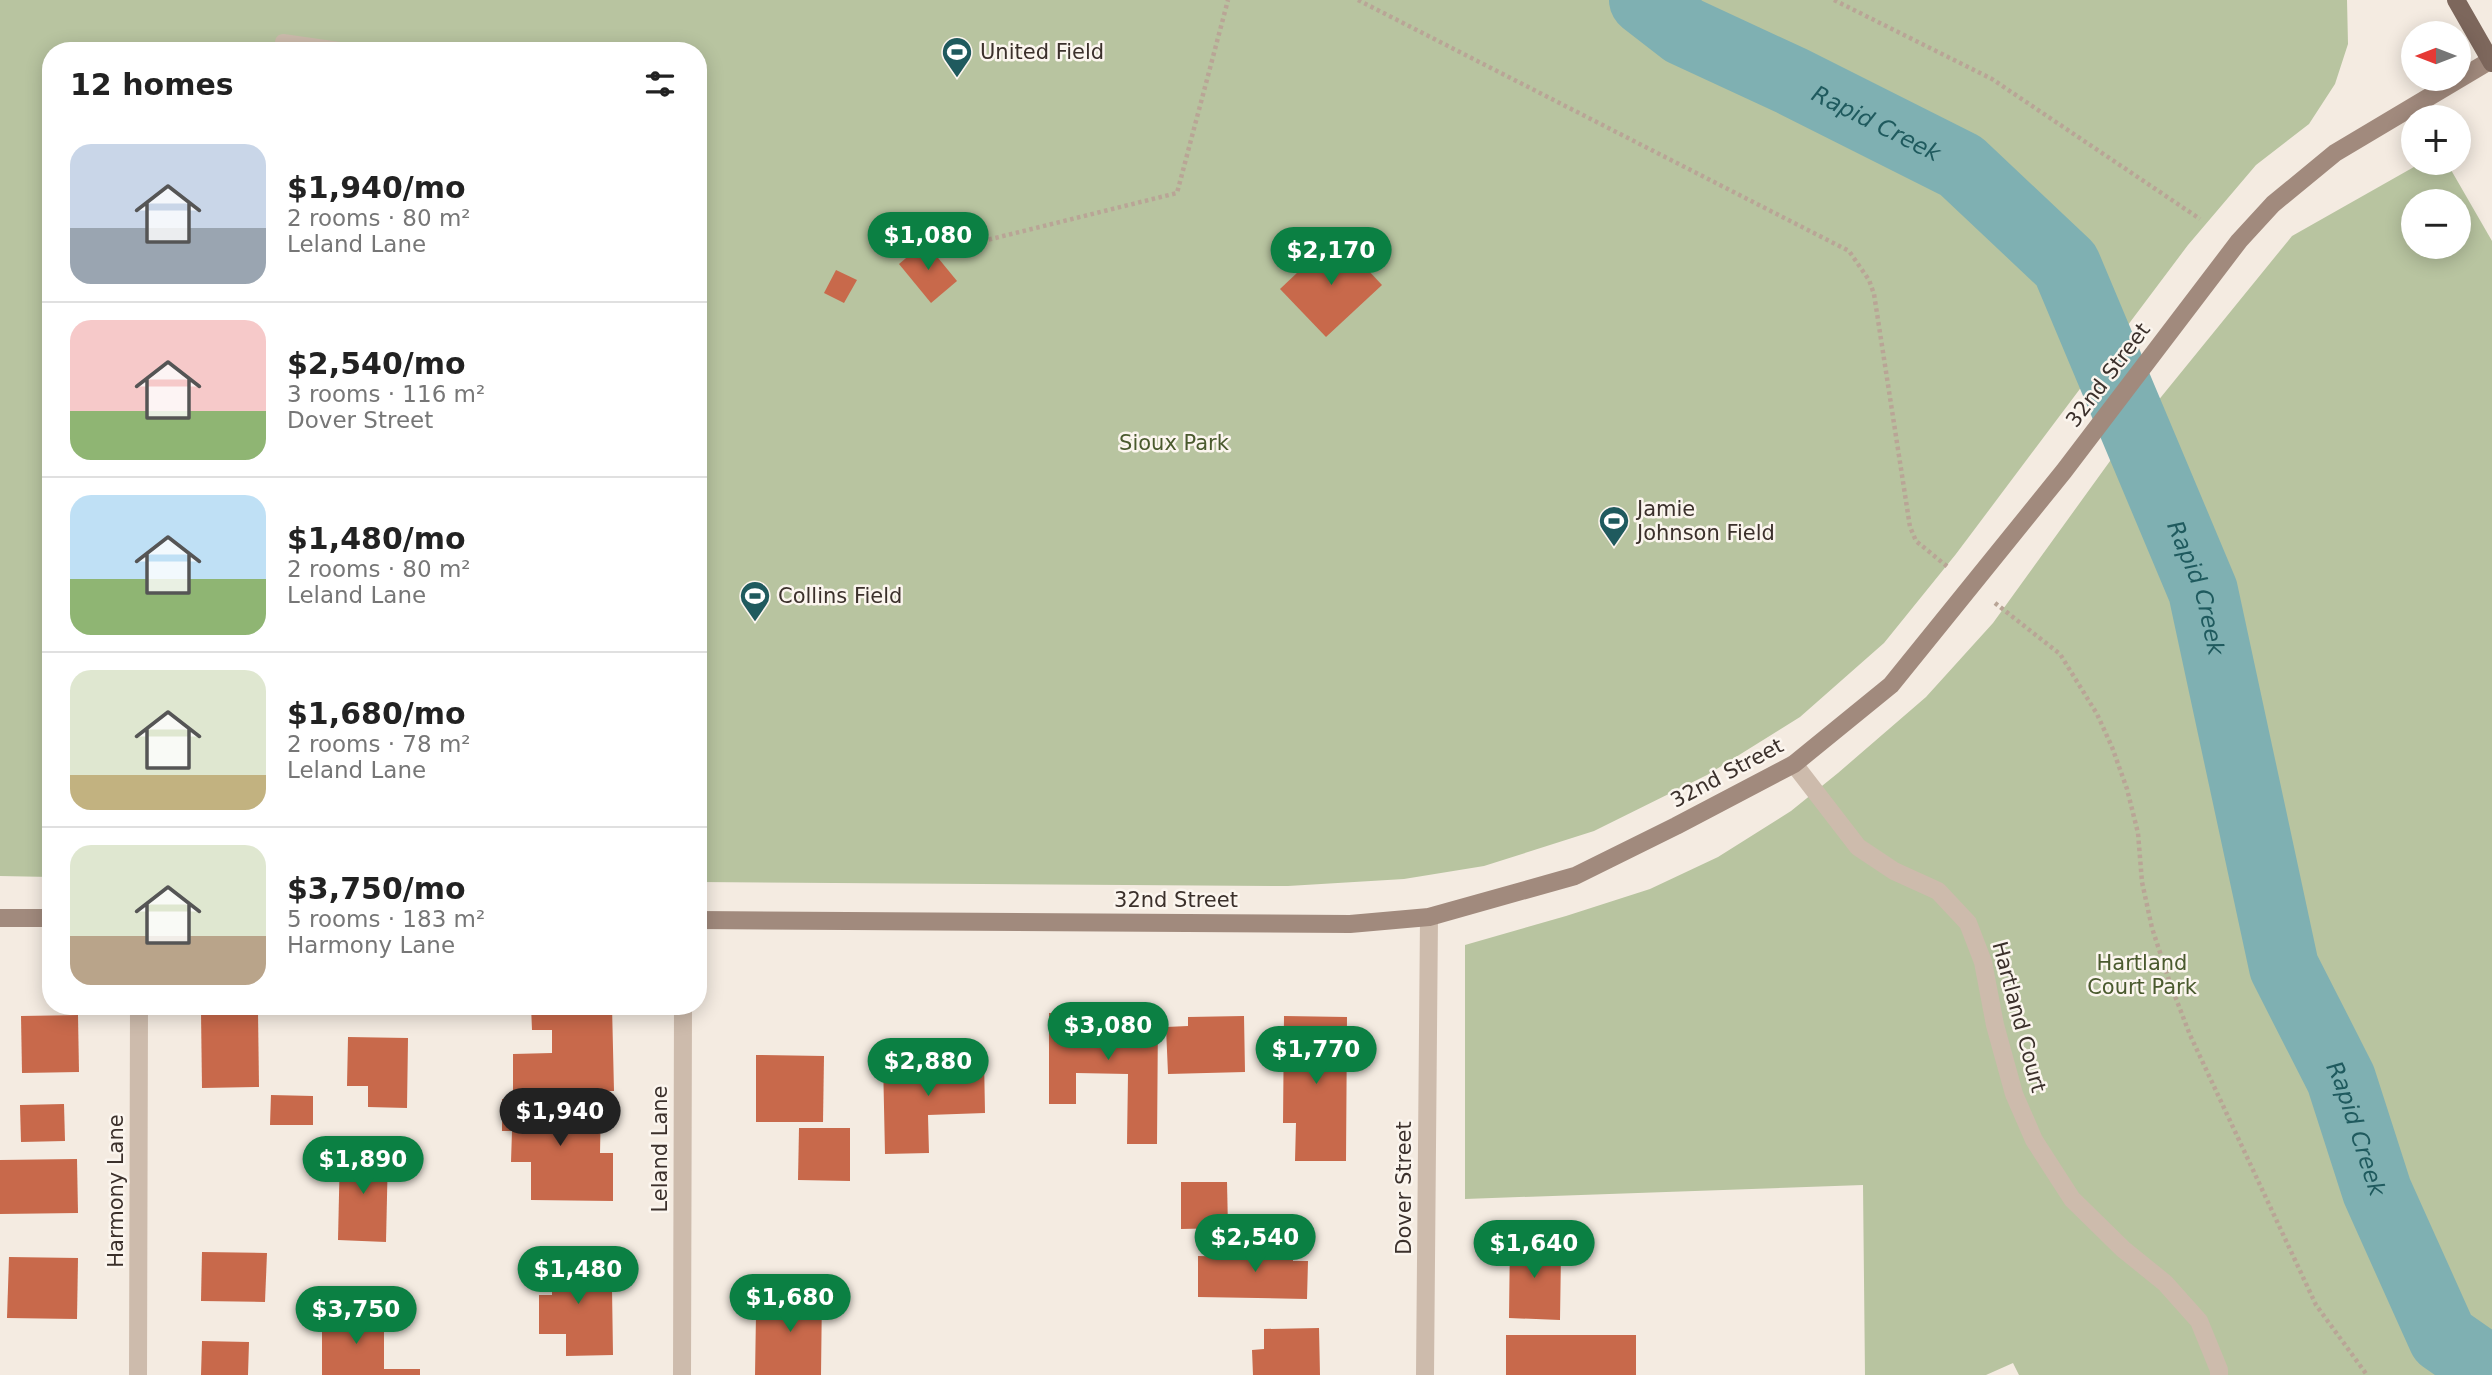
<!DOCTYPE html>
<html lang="en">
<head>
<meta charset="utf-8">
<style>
	:root { --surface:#fff; --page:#f2f2f2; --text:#222; --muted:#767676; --line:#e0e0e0; --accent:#0b8043 }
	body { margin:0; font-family:"DejaVu Sans",sans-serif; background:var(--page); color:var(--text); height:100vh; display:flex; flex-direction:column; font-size:26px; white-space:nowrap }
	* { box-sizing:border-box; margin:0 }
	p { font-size:23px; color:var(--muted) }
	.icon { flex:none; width:38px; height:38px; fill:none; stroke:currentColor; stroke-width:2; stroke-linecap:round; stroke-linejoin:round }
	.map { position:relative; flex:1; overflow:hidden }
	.drawer { position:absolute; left:42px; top:42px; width:665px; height:973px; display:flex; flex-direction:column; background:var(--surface); border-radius:28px; box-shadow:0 4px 18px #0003 }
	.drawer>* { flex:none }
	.needle { width:46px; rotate:270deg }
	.fabs { position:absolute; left:2401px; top:21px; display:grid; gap:14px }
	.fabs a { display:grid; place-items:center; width:70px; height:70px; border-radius:50%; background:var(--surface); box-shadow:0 4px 18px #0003; font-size:35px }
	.price { position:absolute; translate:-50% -60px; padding:0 16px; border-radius:24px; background:var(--accent); color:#fff; font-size:23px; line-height:46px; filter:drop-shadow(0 2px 4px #0008) }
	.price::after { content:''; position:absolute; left:50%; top:42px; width:21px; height:16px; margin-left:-10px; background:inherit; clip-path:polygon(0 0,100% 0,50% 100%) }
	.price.active { background:#222; color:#fff }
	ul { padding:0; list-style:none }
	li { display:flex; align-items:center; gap:21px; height:175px; padding:0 28px }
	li+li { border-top:2px solid var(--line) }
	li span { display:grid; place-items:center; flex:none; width:196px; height:140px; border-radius:21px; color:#555 }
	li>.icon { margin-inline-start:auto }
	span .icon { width:84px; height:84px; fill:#fffc; stroke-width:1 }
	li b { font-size:30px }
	h2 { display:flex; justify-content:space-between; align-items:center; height:84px; padding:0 28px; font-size:30px }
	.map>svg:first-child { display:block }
</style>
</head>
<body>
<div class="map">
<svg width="2492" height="1375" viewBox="0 0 2492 1375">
	<rect width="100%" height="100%" fill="#f4ebe1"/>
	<g fill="#b8c4a0" fill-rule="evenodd">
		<polygon points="0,0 2347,0 2348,44 2335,84 2309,124 2256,165 2188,245 1956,554 1884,643 1800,717 1707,775 1594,831 1484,866 1404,879 1288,886 698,882 698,51 51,51 51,877 0,876"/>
		<path d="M2421,163H2447L2492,241V1375H2019L2013,1363L1986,1375H1865L1863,1185L1465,1199V945L1566,916L1650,889L1718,857L1791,811L1838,773L1926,697L1993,623L2118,450L2292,236ZM2413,201H2459V247H2413Z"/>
	</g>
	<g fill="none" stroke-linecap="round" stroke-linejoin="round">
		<path stroke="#7fb0b2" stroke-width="70" id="s1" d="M1644,0L1684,31L1792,81L1961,166L2066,265L2203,591L2284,967L2341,1079L2377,1191L2443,1338L2492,1372"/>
	</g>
	<g fill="#c8694b">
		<polygon points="1336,236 1382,285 1326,337 1280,289"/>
		<polygon points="925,242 957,281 931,303 899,264"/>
		<polygon points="836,270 857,280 844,303 824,293"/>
		<polygon points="531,1006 612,1006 614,1091 513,1092 513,1054 552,1053 552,1030 532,1030"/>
		<polygon points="258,1011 259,1087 202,1088 201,1012"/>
		<polygon points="1049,1013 1158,1014 1157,1144 1127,1144 1128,1074 1076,1073 1076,1104 1049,1104"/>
		<polygon points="78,1015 79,1072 22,1073 21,1016"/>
		<polygon points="1244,1016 1245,1072 1168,1074 1166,1027 1188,1026 1188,1017"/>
		<polygon points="1284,1016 1347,1017 1346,1161 1295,1161 1296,1123 1283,1123"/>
		<polygon points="348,1037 408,1038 407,1108 368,1107 368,1086 347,1086"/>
		<polygon points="756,1055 824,1056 823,1122 756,1122"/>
		<polygon points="984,1058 985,1113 928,1115 929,1153 885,1154 883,1060"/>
		<polygon points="271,1095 313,1096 313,1125 270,1125"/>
		<polygon points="502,1099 601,1101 600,1153 613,1153 613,1201 531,1200 531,1162 511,1162 512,1131 502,1131"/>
		<polygon points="64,1104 65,1141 21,1142 20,1105"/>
		<polygon points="799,1128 850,1128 850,1181 798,1180"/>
		<polygon points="340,1150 388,1152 386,1242 338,1240"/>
		<polygon points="77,1159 78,1213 0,1214 0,1160"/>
		<polygon points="1181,1182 1227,1182 1228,1228 1181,1229"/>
		<polygon points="1510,1235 1542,1235 1541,1253 1561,1253 1560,1320 1509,1318"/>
		<polygon points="1251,1240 1293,1241 1293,1261 1308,1261 1307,1299 1198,1297 1198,1256 1251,1257"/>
		<polygon points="202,1252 267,1253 265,1302 201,1301"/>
		<polygon points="598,1252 598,1288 612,1288 613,1355 566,1356 566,1334 539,1334 539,1295 552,1295 552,1253"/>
		<polygon points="9,1257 78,1258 77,1319 7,1318"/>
		<polygon points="765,1290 822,1292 821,1375 755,1375 756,1314 765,1314"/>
		<polygon points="322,1315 384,1315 384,1369 420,1369 420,1375 322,1375"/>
		<polygon points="1319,1328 1320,1375 1253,1375 1252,1350 1264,1349 1264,1329"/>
		<rect x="1506" y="1335" width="130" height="40"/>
		<polygon points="202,1341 249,1342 248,1375 201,1375"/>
	</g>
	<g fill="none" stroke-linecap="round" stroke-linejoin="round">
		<g stroke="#b9a596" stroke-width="4.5" stroke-dasharray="3.5 3.5" stroke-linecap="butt">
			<polyline points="1358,0 1849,251 1869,280 1874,294 1910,527 1916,541 1949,568"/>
			<polyline points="1834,0 1992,79 2200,219"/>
			<polyline points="975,243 1177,193 1228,0"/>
			<polyline points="1995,603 2060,654 2097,714 2112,747 2127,789 2138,833 2142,882 2152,928 2170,983 2190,1035 2316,1305 2367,1375"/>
		</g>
		<polyline stroke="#cdbbac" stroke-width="16" points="283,42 346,51"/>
		<g stroke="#cdbbac" stroke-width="18">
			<polyline points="1794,764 1858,847 1894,871 1938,891 1968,923 1983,962 1995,1025 2014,1094 2034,1140 2072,1199 2123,1249 2165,1283 2199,1321 2219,1370 2219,1375"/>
			<polyline points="138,1375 139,1006"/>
			<polyline points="682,1375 683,1006"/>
			<polyline points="1425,1375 1429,917"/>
		</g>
		<g stroke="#a18a7d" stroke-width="18">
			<polyline points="0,918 51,918"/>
			<polyline points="698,920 1350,924 1429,917 1575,876 1676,826 1794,764 1891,685 2064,471 2239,241 2273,204 2335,153 2491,60"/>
		</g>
		<polyline stroke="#7d675c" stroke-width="18" points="2456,0 2492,63"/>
	</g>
	<defs>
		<g id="stadium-pin" transform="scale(1.575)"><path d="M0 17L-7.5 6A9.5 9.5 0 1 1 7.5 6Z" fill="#1f5a5e" stroke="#fbf5ee"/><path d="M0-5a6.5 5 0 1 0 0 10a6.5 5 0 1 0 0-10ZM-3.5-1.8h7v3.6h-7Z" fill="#fff"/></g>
	</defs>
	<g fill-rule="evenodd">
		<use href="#stadium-pin" x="957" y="52"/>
		<use href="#stadium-pin" x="1614" y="521"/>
		<use href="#stadium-pin" x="755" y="596"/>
	</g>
	<g text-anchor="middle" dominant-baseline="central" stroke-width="5" stroke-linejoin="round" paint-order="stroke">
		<g font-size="21" fill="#3b302b" stroke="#fbf5ee" text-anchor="start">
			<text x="980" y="52">United Field</text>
			<text x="1637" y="509">Jamie<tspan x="1637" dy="24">Johnson Field</tspan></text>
			<text x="778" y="596">Collins Field</text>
		</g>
		<g font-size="21" fill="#3b302b" stroke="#fbf5ee">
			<text transform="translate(2108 375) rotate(-53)">32nd Street</text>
			<text transform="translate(1727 773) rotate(-28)">32nd Street</text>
			<text x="1176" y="900">32nd Street</text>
			<text transform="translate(2019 1017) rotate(75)">Hartland Court</text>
			<text transform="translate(660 1149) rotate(-90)">Leland Lane</text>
			<text transform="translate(1404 1188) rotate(-90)">Dover Street</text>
			<text transform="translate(116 1191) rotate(-90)">Harmony Lane</text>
		</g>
		<g font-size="21" fill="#4a5a2e" stroke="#fbf5ee">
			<text x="1174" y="443">Sioux Park</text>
			<text x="2142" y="963">Hartland<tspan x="2142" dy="24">Court Park</tspan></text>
		</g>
		<g font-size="23" font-style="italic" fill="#1f5a5e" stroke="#fbf5ee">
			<text stroke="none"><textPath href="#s1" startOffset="264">Rapid Creek</textPath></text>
			<text stroke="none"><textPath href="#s1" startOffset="852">Rapid Creek</textPath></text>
			<text stroke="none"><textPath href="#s1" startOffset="1419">Rapid Creek</textPath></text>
		</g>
	</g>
</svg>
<div class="fabs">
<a><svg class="needle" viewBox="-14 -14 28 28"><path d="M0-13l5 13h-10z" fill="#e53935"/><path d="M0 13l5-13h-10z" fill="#767676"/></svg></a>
<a>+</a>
<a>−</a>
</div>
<b class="price" style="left:928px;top:272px">$1,080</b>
<b class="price" style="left:1331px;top:287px">$2,170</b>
<b class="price" style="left:1108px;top:1062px">$3,080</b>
<b class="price" style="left:1316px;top:1086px">$1,770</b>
<b class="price" style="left:928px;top:1098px">$2,880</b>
<b class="price active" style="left:560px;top:1148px">$1,940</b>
<b class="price" style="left:363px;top:1196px">$1,890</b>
<b class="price" style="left:1255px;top:1274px">$2,540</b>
<b class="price" style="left:1534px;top:1280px">$1,640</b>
<b class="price" style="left:578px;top:1306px">$1,480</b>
<b class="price" style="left:790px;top:1334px">$1,680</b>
<b class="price" style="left:356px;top:1346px">$3,750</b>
<section class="drawer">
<h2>12 homes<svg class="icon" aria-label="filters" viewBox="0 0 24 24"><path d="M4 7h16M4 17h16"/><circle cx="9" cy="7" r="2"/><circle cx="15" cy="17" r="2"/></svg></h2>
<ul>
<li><span style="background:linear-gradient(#c9d6e8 60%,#9aa5b1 0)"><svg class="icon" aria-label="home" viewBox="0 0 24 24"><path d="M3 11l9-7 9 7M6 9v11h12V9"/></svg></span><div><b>$1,940/mo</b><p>2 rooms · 80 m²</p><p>Leland Lane</p></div></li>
<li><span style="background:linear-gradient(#f6c9c9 65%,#8fb573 0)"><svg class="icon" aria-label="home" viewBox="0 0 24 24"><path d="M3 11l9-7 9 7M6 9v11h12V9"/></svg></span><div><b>$2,540/mo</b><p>3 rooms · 116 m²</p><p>Dover Street</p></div></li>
<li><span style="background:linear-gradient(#bfe0f5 60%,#8fb573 0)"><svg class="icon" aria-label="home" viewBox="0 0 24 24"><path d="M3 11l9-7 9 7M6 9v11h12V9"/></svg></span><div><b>$1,480/mo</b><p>2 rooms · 80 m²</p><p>Leland Lane</p></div></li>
<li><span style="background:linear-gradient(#dfe7d0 75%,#c2b280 0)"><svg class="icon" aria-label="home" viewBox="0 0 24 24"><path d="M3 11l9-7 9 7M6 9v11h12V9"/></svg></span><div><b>$1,680/mo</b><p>2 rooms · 78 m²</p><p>Leland Lane</p></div></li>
<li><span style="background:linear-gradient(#dfe7d0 65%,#b9a48a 0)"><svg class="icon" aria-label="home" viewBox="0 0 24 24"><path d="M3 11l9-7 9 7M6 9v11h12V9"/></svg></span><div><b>$3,750/mo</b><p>5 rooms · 183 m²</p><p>Harmony Lane</p></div></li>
</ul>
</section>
</div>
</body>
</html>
